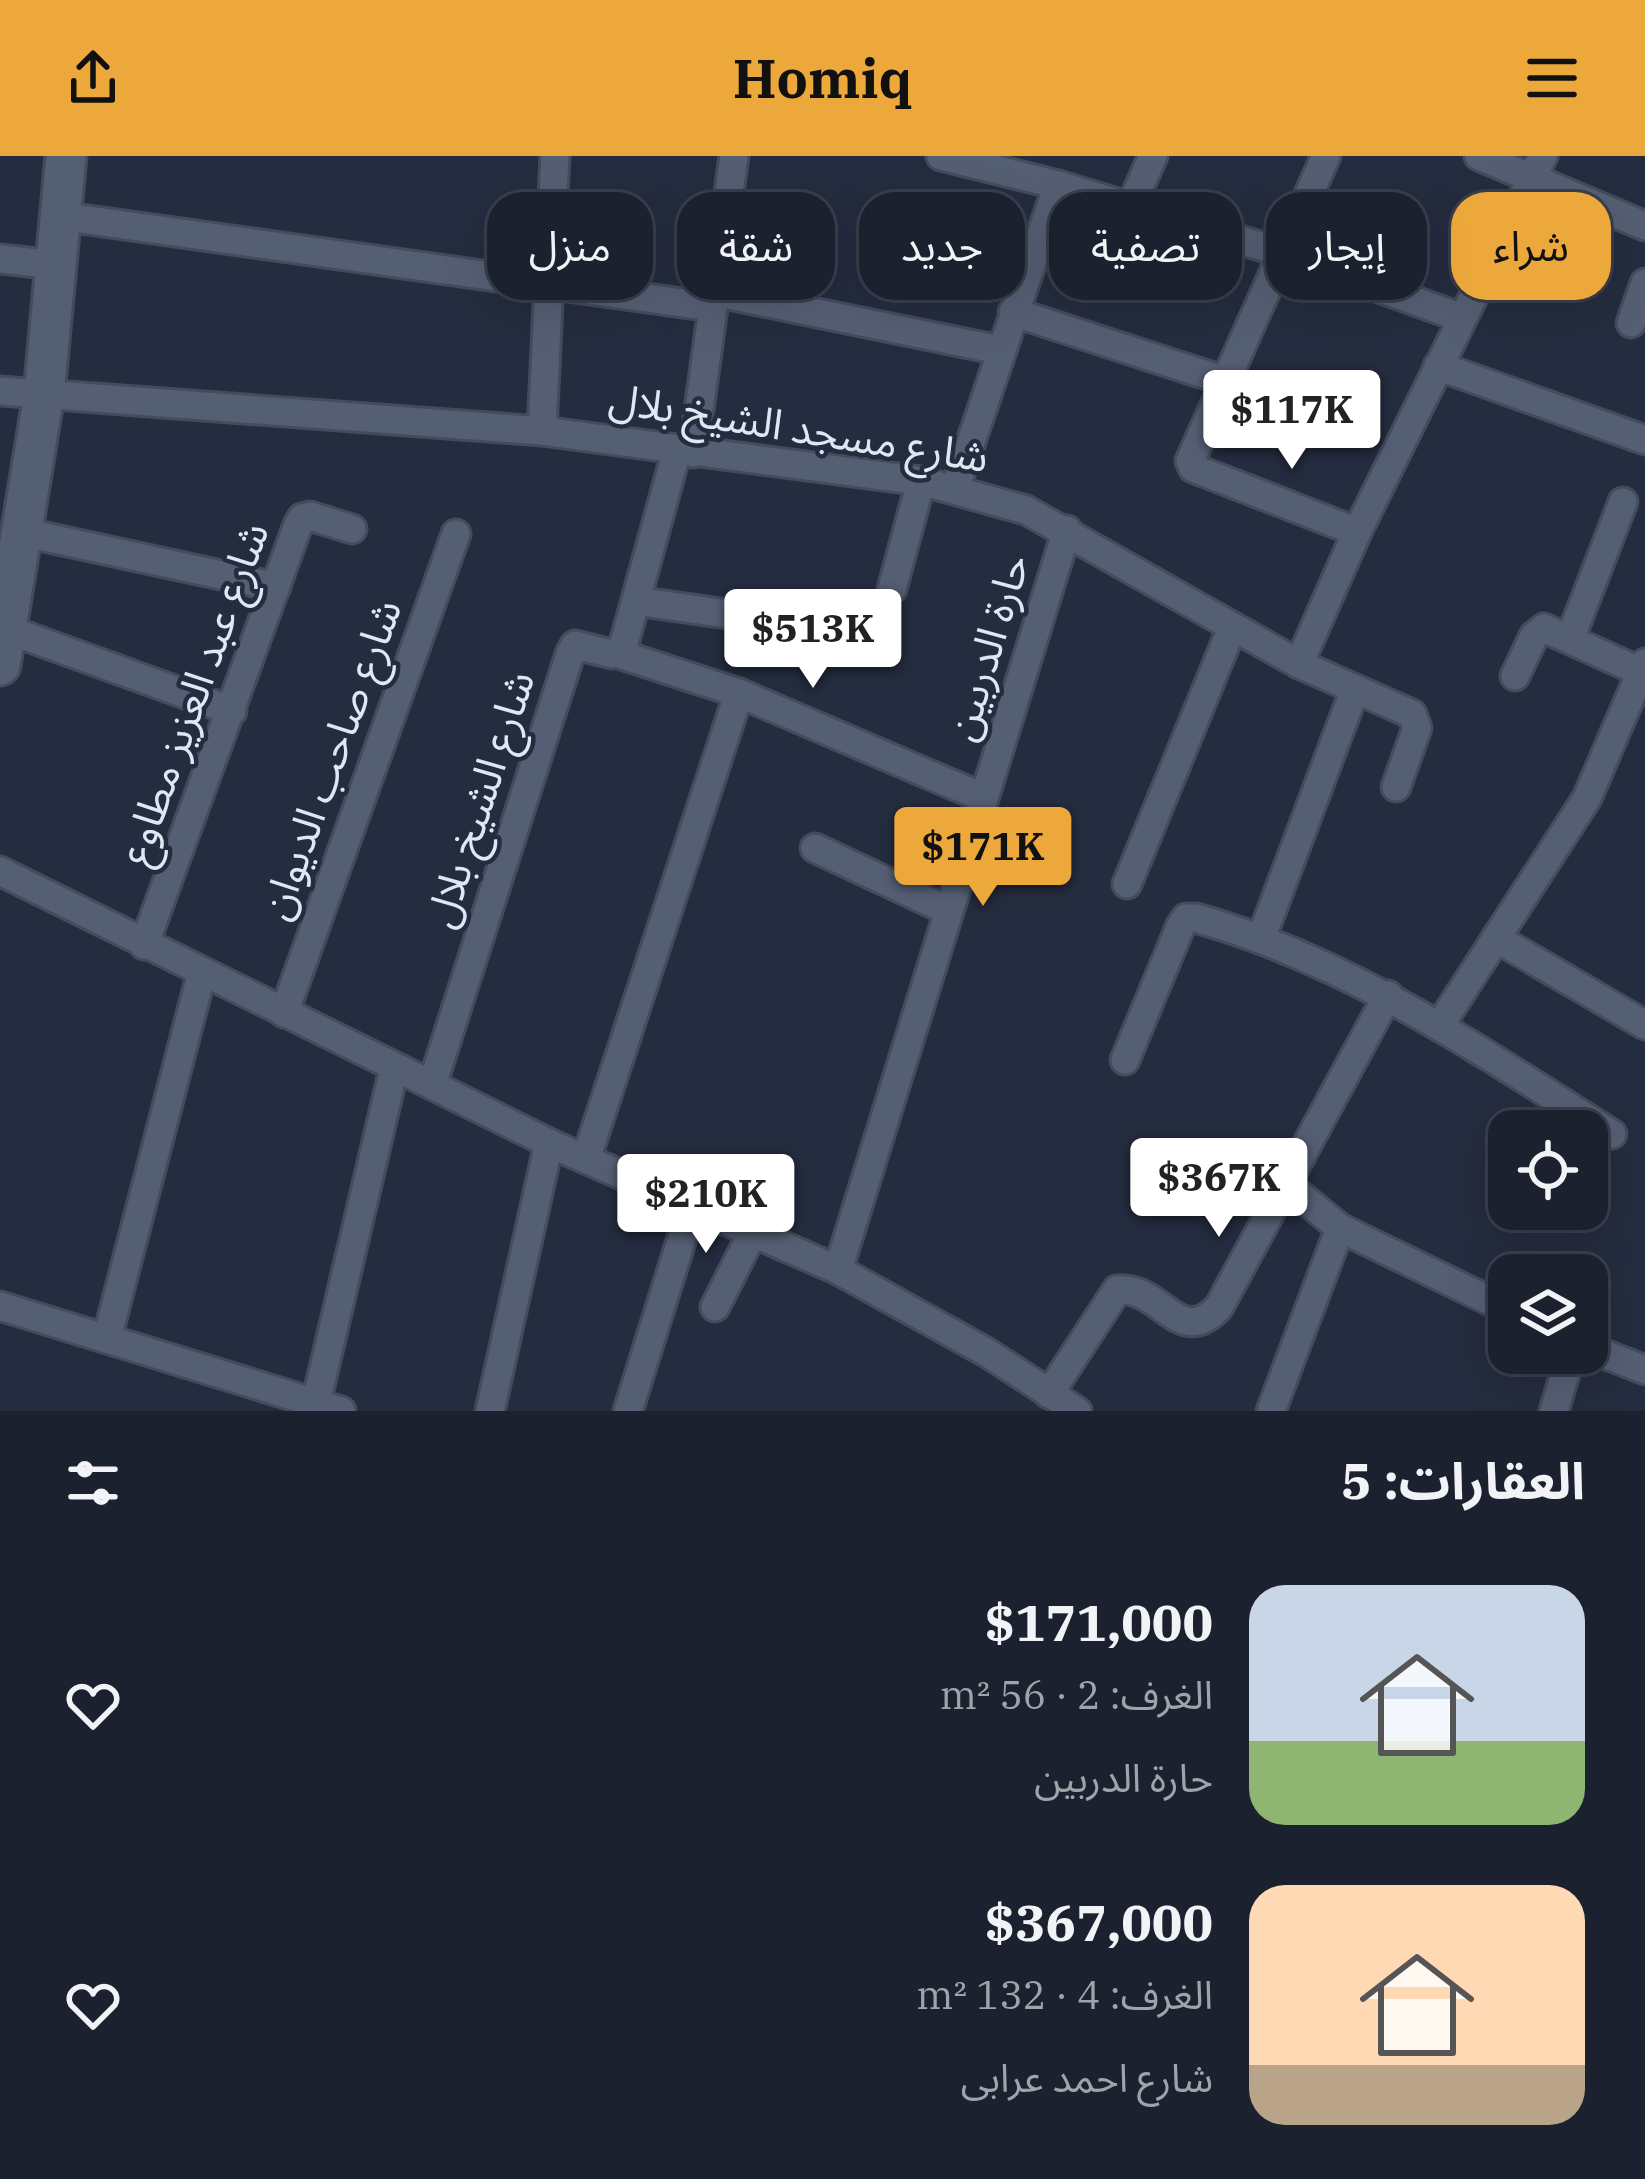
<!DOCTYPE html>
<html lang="ar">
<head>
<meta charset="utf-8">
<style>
	:root { --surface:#1b212f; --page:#282e3b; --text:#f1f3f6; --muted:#a0a3aa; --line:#393e4b; --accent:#eda83b }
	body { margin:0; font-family:"IBM Plex Serif","Noto Sans Arabic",serif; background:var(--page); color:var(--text); direction:rtl; height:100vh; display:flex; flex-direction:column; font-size:45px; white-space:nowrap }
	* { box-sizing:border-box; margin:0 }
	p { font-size:39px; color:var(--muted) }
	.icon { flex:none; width:66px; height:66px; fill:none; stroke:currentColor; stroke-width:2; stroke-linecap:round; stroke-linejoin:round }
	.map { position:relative; height:1255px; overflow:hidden; direction:ltr }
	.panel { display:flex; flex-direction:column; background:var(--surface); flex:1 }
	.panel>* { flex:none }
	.hud { position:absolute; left:36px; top:36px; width:1575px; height:108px; direction:rtl; display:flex; gap:24px }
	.tools { position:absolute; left:1488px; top:954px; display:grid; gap:24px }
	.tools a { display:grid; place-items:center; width:120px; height:120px; border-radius:24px; background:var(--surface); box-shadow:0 12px 48px #0002,0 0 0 3px var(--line); font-size:60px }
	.price { position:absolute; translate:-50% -102px; padding:0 27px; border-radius:12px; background:#fff; color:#222; font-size:39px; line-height:78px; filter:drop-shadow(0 3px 6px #0008) }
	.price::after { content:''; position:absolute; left:50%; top:72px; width:36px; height:27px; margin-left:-18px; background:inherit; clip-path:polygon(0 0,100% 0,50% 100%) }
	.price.current { background:var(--accent); color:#111 }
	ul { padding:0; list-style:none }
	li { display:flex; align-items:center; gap:36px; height:300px; padding:0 60px }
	li span { display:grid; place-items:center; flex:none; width:336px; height:240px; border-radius:36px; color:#555 }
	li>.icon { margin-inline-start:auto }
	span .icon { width:144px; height:144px; fill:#fffc; stroke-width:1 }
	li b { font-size:51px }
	h2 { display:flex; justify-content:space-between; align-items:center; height:144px; padding:0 60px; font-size:51px }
	.chip { padding:0 42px; border-radius:36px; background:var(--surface); box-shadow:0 12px 48px #0002,0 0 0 3px var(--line); font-size:42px; line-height:108px }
	.chip.current { background:var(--accent); color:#111 }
	header { display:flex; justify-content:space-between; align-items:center; height:156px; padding:0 60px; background:var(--accent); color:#111; font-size:54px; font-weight:700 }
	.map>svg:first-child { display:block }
</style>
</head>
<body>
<header><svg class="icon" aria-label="menu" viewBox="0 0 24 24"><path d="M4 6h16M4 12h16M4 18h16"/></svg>Homiq<svg class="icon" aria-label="share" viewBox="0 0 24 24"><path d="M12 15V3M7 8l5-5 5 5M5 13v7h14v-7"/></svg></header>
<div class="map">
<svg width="1645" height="1255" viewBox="0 0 1645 1255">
	<rect width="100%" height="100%" fill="#242c3f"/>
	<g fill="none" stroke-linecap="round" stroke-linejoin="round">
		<g stroke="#444b5b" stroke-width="33">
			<g id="street">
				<polyline points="941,0 1058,29 1283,97 1462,162"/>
				<polyline points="1326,0 1190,305 1193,312 1357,376"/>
				<polyline points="1479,0 1645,70"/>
				<polyline points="1131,50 1153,0"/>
				<polyline points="60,60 711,151"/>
				<polyline points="0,103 56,109"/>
				<polyline points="714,136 999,194"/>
				<polyline points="1013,156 1225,225"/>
				<polyline points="1631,167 1645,127"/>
				<polyline points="1438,210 1645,284"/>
				<polyline points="0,235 542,275 921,325 1026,354 1299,508 1412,558 1417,572 1396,631"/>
				<polyline points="542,275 555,0"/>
				<polyline points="693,297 734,0"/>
				<polyline points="955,333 1058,29"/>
				<polyline points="22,376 276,431"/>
				<polyline points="892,433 921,325"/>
				<polyline points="636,445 825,472"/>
				<polyline points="6,473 232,555"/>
				<polyline points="1570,483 1623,346"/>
				<polyline points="616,497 739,537 984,642"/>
				<polyline points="1299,508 1357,376 1543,0"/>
				<polyline points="1515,520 1534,480 1544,472 1641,516"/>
				<polyline points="815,692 949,755"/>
				<polyline points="0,715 549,987 838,1114 986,1196 1077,1255"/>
				<polyline points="1127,728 1232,472"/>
				<polyline points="1262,780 1355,533"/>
				<polyline points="1496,782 1645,869"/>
				<polyline points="144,789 298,369 302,362 310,360 352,373"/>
				<polyline points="284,857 456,378"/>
				<polyline points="1440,869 1587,642 1645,507"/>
				<path d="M1125,904L1181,769L1186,762H1196C1349,805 1479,894 1612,978"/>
				<polyline points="432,929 570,498 575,489 612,498 623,491 677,294"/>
				<polyline points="586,1003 739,537"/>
				<polyline points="1286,1028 1340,1072 1509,1154"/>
				<polyline points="838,1114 1067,374"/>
				<polyline points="0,1150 341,1255"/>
				<polyline points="715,1151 753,1076"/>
				<polyline points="107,1182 202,816"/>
				<polyline points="1587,1191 1645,1214"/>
				<path d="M1049,1238L1117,1134C1162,1129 1178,1194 1219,1151L1388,839"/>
				<polyline points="314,1255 394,913"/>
				<polyline points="490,1255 549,987"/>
				<polyline points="628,1255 692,1050"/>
				<polyline points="1271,1255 1340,1072"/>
				<polyline points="1554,1255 1571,1197"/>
			</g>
		</g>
		<g stroke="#444b5b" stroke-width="45">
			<polyline id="secondary" points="0,509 44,238 66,0"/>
		</g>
		<use href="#street" stroke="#555f74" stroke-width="27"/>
		<use href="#secondary" stroke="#555f74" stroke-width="39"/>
	</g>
	<g text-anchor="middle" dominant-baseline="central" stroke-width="9" stroke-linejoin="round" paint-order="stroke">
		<g font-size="42" fill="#e0e6f3" stroke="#242c3f">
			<text transform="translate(799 271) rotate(9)">شارع مسجد الشيخ بلال</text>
			<text transform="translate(987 491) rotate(-73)">حارة الدربين</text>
			<text transform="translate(193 537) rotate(-70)">شارع عبد العزيز مطاوع</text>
			<text transform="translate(330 603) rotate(-70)">شارع صاحب الديوان</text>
			<text transform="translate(479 643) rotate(-72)">شارع الشيخ بلال</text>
		</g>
	</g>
</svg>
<div class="tools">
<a><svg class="icon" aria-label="locate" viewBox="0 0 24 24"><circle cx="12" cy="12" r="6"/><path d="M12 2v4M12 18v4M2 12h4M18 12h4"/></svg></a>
<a><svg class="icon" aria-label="layers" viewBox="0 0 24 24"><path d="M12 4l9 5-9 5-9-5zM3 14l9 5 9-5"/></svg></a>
</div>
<b class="price" style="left:1292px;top:316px">$117K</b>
<b class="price" style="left:813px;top:535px">$513K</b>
<b class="price current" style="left:983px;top:753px">$171K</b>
<b class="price" style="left:1219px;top:1084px">$367K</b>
<b class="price" style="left:706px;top:1100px">$210K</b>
<div class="hud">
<a class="chip current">شراء</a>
<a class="chip">إيجار</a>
<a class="chip">تصفية</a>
<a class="chip">جديد</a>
<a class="chip">شقة</a>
<a class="chip">منزل</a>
</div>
</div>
<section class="panel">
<h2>العقارات: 5<svg class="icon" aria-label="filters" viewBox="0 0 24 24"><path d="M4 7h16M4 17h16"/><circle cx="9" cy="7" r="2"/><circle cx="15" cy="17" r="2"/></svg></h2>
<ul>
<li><span style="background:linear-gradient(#c9d6e8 65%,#8fb573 0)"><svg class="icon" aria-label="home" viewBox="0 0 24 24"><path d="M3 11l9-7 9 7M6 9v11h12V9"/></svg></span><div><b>$171,000</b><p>الغرف: 2 · 56 m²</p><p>حارة الدربين</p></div><svg class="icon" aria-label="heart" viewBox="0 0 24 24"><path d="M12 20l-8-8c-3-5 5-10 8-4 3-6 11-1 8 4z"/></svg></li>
<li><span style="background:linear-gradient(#ffd9b3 75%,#b9a48a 0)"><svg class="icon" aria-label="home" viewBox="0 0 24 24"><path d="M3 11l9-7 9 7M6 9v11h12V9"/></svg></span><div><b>$367,000</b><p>الغرف: 4 · 132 m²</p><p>شارع احمد عرابى</p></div><svg class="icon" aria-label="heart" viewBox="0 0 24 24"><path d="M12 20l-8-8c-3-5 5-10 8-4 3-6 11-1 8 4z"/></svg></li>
</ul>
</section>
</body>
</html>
